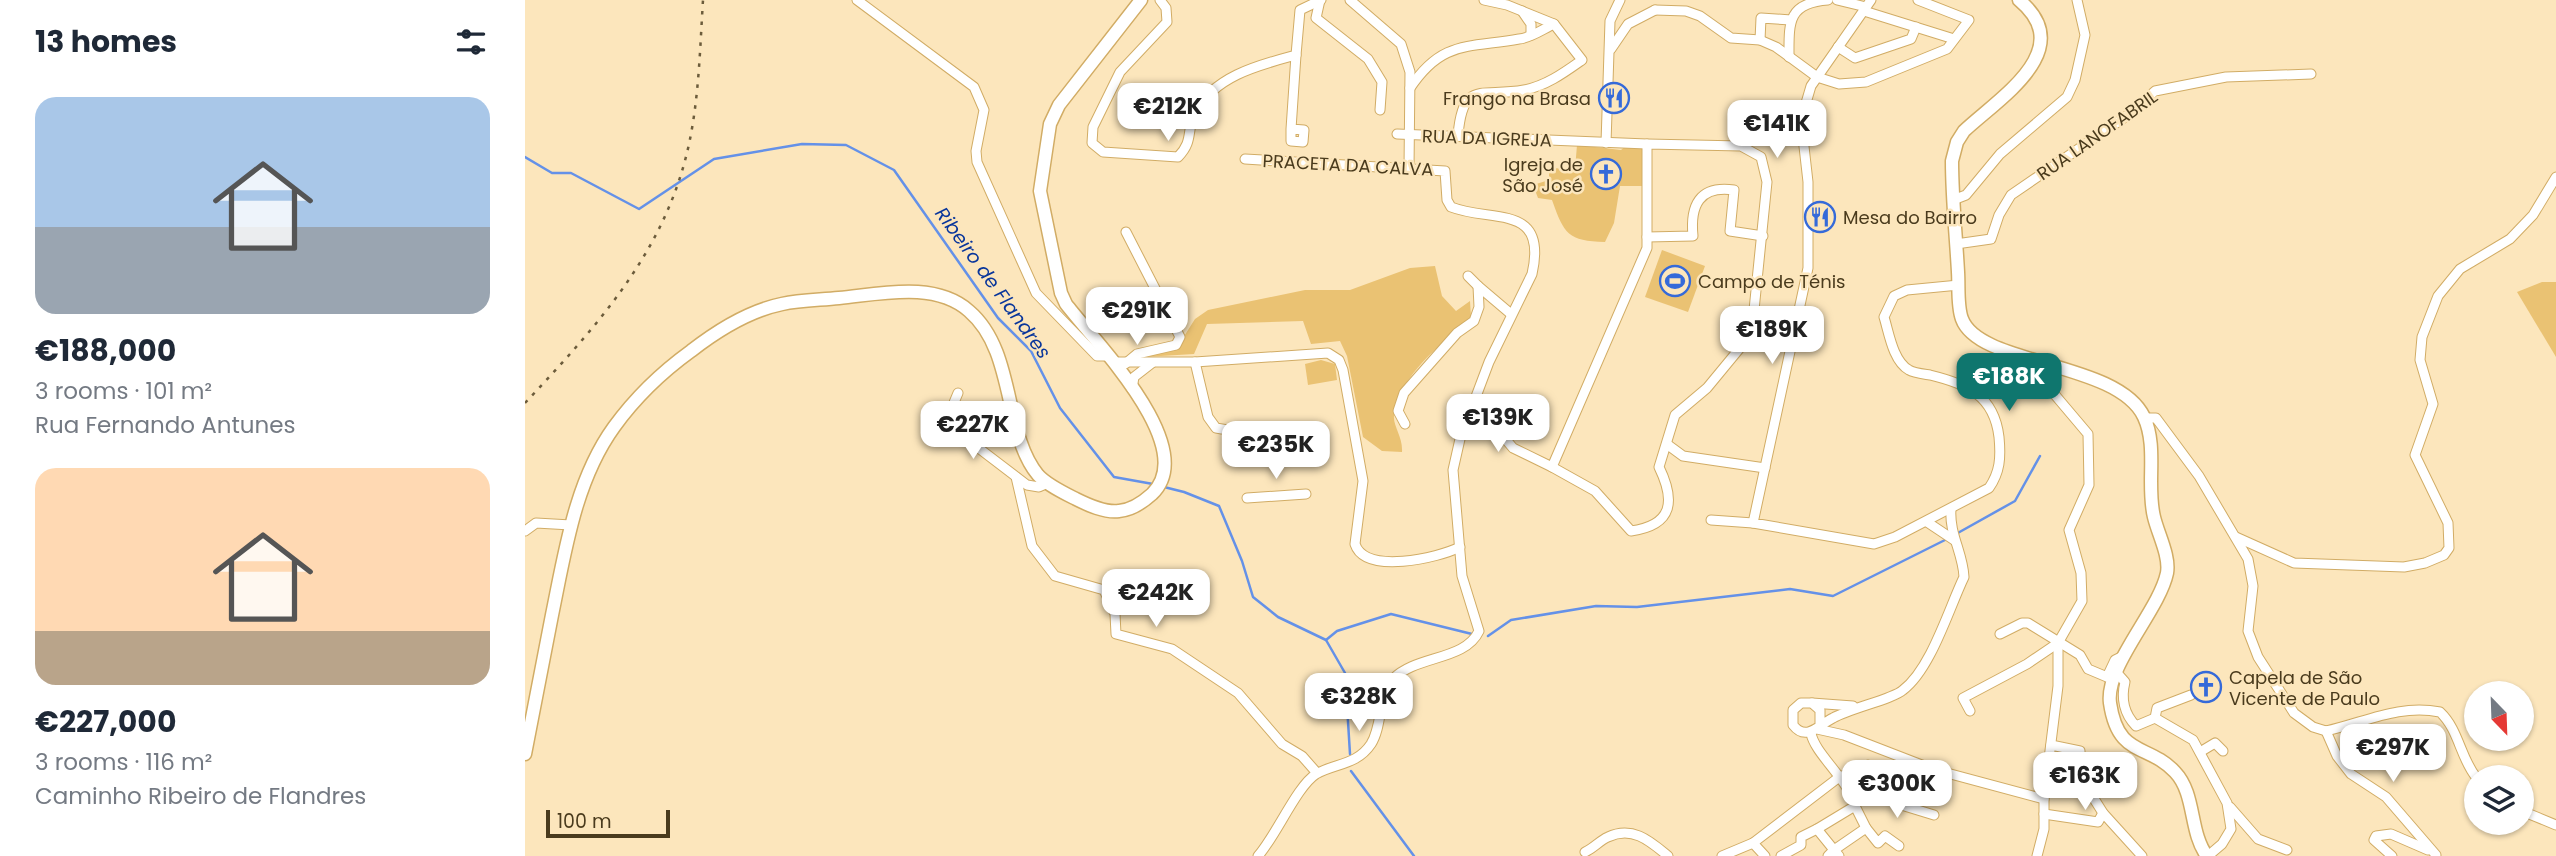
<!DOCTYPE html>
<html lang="en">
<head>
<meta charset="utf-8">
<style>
	:root { --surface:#fff; --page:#f6f6f7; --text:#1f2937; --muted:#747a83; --accent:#0f766e }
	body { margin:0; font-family:Poppins,sans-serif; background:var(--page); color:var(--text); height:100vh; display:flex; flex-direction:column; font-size:26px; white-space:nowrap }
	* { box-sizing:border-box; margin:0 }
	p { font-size:23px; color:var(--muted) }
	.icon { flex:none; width:38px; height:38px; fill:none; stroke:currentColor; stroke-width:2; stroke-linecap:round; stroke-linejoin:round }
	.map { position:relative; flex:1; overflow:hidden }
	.side { display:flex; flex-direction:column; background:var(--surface); width:525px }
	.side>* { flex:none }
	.needle { width:46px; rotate:157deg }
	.fabs { position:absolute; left:1939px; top:681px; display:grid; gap:14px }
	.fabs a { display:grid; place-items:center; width:70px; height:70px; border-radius:50%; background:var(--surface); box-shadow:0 2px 5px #0004; font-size:35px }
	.scale { position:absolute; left:21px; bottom:18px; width:124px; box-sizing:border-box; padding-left:7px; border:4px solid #4a3b1d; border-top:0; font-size:19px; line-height:24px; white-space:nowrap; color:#4a3b1d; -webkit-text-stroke:5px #fce6bc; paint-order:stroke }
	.price { position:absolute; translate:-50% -60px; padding:0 16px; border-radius:14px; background:#fff; color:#222; font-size:23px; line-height:46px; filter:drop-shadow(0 2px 4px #0008) }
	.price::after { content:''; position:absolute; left:50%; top:42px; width:21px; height:16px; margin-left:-10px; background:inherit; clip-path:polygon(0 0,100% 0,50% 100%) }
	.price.selected { background:var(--accent); color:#fff }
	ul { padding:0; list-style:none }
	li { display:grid; align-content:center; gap:14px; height:371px; padding:0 35px }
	li span { display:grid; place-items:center; height:217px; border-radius:21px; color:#555 }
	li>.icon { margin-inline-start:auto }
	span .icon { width:126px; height:126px; fill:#fffc; stroke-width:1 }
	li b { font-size:30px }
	h2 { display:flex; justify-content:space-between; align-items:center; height:84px; padding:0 35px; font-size:30px }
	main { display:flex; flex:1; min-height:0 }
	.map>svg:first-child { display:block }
</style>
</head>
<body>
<main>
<section class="side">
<h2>13 homes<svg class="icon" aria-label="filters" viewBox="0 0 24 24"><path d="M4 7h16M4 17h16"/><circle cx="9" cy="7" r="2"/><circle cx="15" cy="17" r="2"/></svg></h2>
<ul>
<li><span style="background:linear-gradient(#a9c7e8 60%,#9aa5b1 0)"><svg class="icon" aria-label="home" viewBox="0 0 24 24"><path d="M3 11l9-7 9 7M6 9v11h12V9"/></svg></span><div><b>€188,000</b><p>3 rooms · 101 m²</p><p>Rua Fernando Antunes</p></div></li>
<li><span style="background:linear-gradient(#ffd9b3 75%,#b9a48a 0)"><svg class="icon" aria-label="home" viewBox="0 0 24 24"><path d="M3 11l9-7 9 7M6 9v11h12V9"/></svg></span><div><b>€227,000</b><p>3 rooms · 116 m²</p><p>Caminho Ribeiro de Flandres</p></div></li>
</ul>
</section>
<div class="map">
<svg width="2031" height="856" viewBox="0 0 2031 856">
	<rect width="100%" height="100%" fill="#fce6bc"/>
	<g fill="#eac273">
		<path d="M1052,145L1096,150L1101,146L1117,147V186H1095L1089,223L1080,242C1043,241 1039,234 1027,200L1013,198L1008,185L1024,180V168L1050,169Z"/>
		<polygon points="1137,250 1180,266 1163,312 1120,297"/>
		<path d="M910,266L917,296L931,311L945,301L946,317C917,344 874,375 869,416C868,426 878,437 877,452L857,451L838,437L822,356L815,341L786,344L778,321L682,324L669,354L619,357L651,349L670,319L683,310L780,290H825L885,268Z"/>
		<polygon points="2017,282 2031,282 2031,357 1992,292"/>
		<polygon points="796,360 810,364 812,380 783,385 780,364"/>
		<polygon points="739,437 741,454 724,456 721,452 720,439"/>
	</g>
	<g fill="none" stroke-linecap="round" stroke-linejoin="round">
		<g stroke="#6491e8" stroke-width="2.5">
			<polyline points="0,157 27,173 46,173 114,209 189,159 277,144 321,145 369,170 473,318 506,351 535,408 589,477 628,484"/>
			<polyline points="635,486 659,492 694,506 717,561 728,597 753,617 801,640 820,673 825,754"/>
			<polyline points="1431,534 1490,501 1515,456"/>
			<polyline points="963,636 986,620 1071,606 1112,607 1265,589 1308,596 1422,539"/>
			<polyline points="801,640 812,631 866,614 947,634"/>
			<polyline points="826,771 889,856"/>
		</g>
		<g stroke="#d1ac65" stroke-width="11">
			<g id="street">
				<polyline points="332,0 449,87 459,110 451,151 452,162 511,293 572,356 582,356"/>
				<path d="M635,0L641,8L642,22L595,72L568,127L567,143L578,152L653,157C669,141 661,130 670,113C689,76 734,65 771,55L775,10L796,0"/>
				<polyline points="795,0 791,18 843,59 857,82 855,110"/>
				<polyline points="825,0 876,44 885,72 884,168"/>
				<polyline points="959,0 982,5 1029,24"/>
				<polyline points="1312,0 1341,7"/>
				<path d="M1346,0L1286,86L1276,120L1283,182V268L1228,523L1349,544L1370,537L1464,488C1475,472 1476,458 1474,437C1469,395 1442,384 1405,375C1399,374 1389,373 1384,370C1368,361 1364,333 1359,317L1369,296L1382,290L1434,285"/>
				<polyline points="1130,10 1161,11 1175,16 1206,38 1235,40 1251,47 1292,77 1314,84 1341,82 1422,49 1444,20 1393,0"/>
				<polyline points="997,11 1006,24 1006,35"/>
				<polyline points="1339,11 1429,39"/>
				<polyline points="1235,40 1236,18 1266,20"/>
				<polyline points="1313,47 1330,58 1386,39 1391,27"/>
				<polyline points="1086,49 1103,24 1130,10"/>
				<path d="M1264,57C1264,23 1262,3 1303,0"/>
				<path d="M885,88C917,40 943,48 994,39C1006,38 1018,29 1029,24L1057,60C1040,72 1021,86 999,90C957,98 938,78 933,135"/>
				<polyline points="766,129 779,130 778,142 766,141 766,129 771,55"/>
				<polyline points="872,134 1122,144"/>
				<polyline points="1081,143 1085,21 1095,0"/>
				<path d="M1122,144L1216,146L1236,157L1242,182L1229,310L1215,348L1182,388L1150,415L1134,467C1150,500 1149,525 1106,531L1070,491L1027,467L1122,248Z"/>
				<path d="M720,159L920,171L922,200L926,207C967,223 1023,203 1007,274L964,362L935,439L928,470L937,576L954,631C940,661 891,655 868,679C853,694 858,725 846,744C832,765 811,763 791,774C772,786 751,836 733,856"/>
				<polyline points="1428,200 1441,195 1475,154 1542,97 1550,80 1560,35 1552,0"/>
				<path d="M1122,237L1168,236C1165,206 1174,185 1209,190L1205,231L1238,236"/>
				<polyline points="1431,244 1466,239 1474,215 1486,195 1603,115 1630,91 1701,77 1786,74"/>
				<polyline points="943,276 953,286"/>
				<polyline points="1498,357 1563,434 1564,485 1544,530 1556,573 1557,601 1533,643 1533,686 1519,799 1519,829 1512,856"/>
				<path d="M589,362H670L803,353L814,360L818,370L838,481L830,544C840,575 913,558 935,547"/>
				<polyline points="670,362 683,417 691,428 720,433 715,440 715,454 722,461 744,460 749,453 747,438 741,432 720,433"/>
				<polyline points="600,364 612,354 651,345 655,337 601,232"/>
				<polyline points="607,389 609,377 627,363"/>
				<polyline points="433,393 423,417 426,427 502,485 514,487 523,483"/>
				<polyline points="950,403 988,448 1027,467"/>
				<polyline points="1620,418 1631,418 1674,476 1723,559 1728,586 1723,631 1733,657 1769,713 1788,727 1801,731"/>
				<polyline points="880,424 873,411 879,393 932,333 949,321 954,307 953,286 986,314"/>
				<polyline points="1143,445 1158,456 1240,468"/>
				<polyline points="491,477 507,546 530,576 579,590 590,614 591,634 647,649 713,693 757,744 777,756 792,773"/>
				<polyline points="722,498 781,494"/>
				<polyline points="1186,520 1228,523"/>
				<polyline points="1402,522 1429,540"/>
				<polyline points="0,531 11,523 46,525"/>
				<polyline points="1711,537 1769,563 1879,567 1900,563 1919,555 1924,548 1923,523 1890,455 1908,404 1895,360 1897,337 1913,296 1935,269 1985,239 2008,215 2031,177"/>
				<polyline points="1475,634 1497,623 1503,623 1555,655 1563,669 1582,677 1590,660 1600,655"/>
				<path d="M1592,673L1600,682C1596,698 1599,714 1611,726L1630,718L1632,708L1666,695"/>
				<polyline points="1287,703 1328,706"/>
				<polyline points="1445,711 1438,698 1502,664 1533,643"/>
				<polyline points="1630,718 1668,740 1702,803 1706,829 1697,844 1683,856"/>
				<path d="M1295,725V710L1287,703H1276L1268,710V725C1281,742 1294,725 1308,718C1326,708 1368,699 1378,690C1406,669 1424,608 1439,577C1438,553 1424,534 1426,509"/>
				<polyline points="1292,729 1319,735 1407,769 1519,799"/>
				<path d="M1801,731C1841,722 1874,704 1915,712C1934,730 1935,757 1951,777"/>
				<polyline points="1801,731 1812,756 1826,774 1861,797 1911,855"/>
				<path d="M1286,733C1289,753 1324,780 1330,806"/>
				<polyline points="1526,745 1555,751 1556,778 1578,813 1617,856"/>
				<polyline points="1675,752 1690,743 1698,751"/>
				<polyline points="1352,786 1375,793 1373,804 1409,815"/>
				<polyline points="1705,807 1733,839 1762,850"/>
				<polyline points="1997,811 2031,825"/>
				<polyline points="1519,814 1573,822 1578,813"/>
				<polyline points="1341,828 1353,843 1360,836 1374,846"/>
				<polyline points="1292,829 1330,806 1341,828 1309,850 1314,856"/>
				<polyline points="1228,843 1240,856"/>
				<path d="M1060,852C1069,848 1074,841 1083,837C1108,825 1126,842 1143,856"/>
				<polyline points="1197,856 1228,843 1313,778 1343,765"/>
				<polyline points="1256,856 1276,845 1276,837 1292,829 1309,850 1303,856"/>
				<polyline points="1867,856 1849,840 1851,836 1866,834 1903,850"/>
			</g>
		</g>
		<g stroke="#d1ac65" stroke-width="15">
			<g id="secondary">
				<path d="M1494,0C1554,50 1474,98 1439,131L1432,142L1427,161C1427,198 1431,235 1433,272C1434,286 1432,306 1437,319C1454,366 1593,361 1619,417C1633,447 1621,485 1629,517C1633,534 1645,556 1642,573C1634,611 1580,666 1585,703C1593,758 1623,743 1650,772C1671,794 1664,832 1682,856"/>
				<path d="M0,754C9,708 18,662 27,615C40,552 50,481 89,427C110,398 137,372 166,351C193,330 223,311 257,304C275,300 295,300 314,298C356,294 410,281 444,311C491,351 478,433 513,475C522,485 539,493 551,499C563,505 580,513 594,511C607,510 617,503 627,494C676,447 569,341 541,304L536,293L515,191L525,124L534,105L616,0"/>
			</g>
		</g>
		<use href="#street" stroke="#fff" stroke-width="9"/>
		<use href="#secondary" stroke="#fff" stroke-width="12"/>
		<path stroke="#6c5c3b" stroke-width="2.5" stroke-dasharray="3.5 7" stroke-linecap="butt" d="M0,403C72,326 141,251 164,144C174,97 175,48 178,0"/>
	</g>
	<defs>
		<g id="restaurant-ring" transform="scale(1.575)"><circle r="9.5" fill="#fce6bc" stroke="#356ad9" stroke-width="1.5"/><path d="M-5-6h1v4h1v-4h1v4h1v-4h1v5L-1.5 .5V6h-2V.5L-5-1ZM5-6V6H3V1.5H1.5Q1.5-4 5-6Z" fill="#356ad9"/></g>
		<g id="church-ring" transform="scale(1.575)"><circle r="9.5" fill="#fce6bc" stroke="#356ad9" stroke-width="1.5"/><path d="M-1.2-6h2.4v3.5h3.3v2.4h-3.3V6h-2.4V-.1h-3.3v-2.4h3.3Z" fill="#356ad9"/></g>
		<g id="stadium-ring" transform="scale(1.575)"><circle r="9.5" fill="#fce6bc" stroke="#356ad9" stroke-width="1.5"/><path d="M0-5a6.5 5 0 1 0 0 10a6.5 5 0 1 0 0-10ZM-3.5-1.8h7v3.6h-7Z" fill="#356ad9"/></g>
	</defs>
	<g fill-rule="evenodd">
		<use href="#restaurant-ring" x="1089" y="98"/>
		<use href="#church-ring" x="1081" y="174"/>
		<use href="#restaurant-ring" x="1295" y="217"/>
		<use href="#stadium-ring" x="1150" y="281"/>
		<use href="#church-ring" x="1681" y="687"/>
	</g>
	<g text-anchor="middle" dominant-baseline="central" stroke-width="5" stroke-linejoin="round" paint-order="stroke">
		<g font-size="18" fill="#4a3b1d" stroke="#fce6bc" text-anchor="start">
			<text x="1066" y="98" text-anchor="end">Frango na Brasa</text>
			<text x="1058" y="164" text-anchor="end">Igreja de<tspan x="1058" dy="21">São José</tspan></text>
			<text x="1318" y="217">Mesa do Bairro</text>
			<text x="1173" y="281">Campo de Ténis</text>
			<text x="1704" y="677">Capela de São<tspan x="1704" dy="21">Vicente de Paulo</tspan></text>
		</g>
		<g font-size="18" fill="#4a3b1d" stroke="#fce6bc">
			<text transform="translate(1572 135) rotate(-35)">RUA LANOFABRIL</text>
			<text transform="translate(962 138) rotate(2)">RUA DA IGREJA</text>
			<text transform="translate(823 165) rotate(3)">PRACETA DA CALVA</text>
		</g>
		<g font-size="19" font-style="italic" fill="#09369b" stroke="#fce6bc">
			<text transform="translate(468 283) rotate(54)">Ribeiro de Flandres</text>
		</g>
	</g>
</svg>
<div class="fabs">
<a><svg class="needle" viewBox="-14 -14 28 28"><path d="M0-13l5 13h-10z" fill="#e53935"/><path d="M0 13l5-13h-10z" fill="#747a83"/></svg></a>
<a><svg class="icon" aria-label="layers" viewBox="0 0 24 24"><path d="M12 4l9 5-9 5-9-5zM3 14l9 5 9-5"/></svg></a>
</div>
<div class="scale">100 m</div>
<b class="price" style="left:643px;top:143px">€212K</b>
<b class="price" style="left:1252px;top:160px">€141K</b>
<b class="price" style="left:612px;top:347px">€291K</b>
<b class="price" style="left:1247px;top:366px">€189K</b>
<b class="price selected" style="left:1484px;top:413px">€188K</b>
<b class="price" style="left:973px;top:454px">€139K</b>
<b class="price" style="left:448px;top:461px">€227K</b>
<b class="price" style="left:751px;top:481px">€235K</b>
<b class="price" style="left:631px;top:629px">€242K</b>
<b class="price" style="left:834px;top:733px">€328K</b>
<b class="price" style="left:1868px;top:784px">€297K</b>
<b class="price" style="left:1560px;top:812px">€163K</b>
<b class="price" style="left:1372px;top:820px">€300K</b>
</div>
</main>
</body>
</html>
